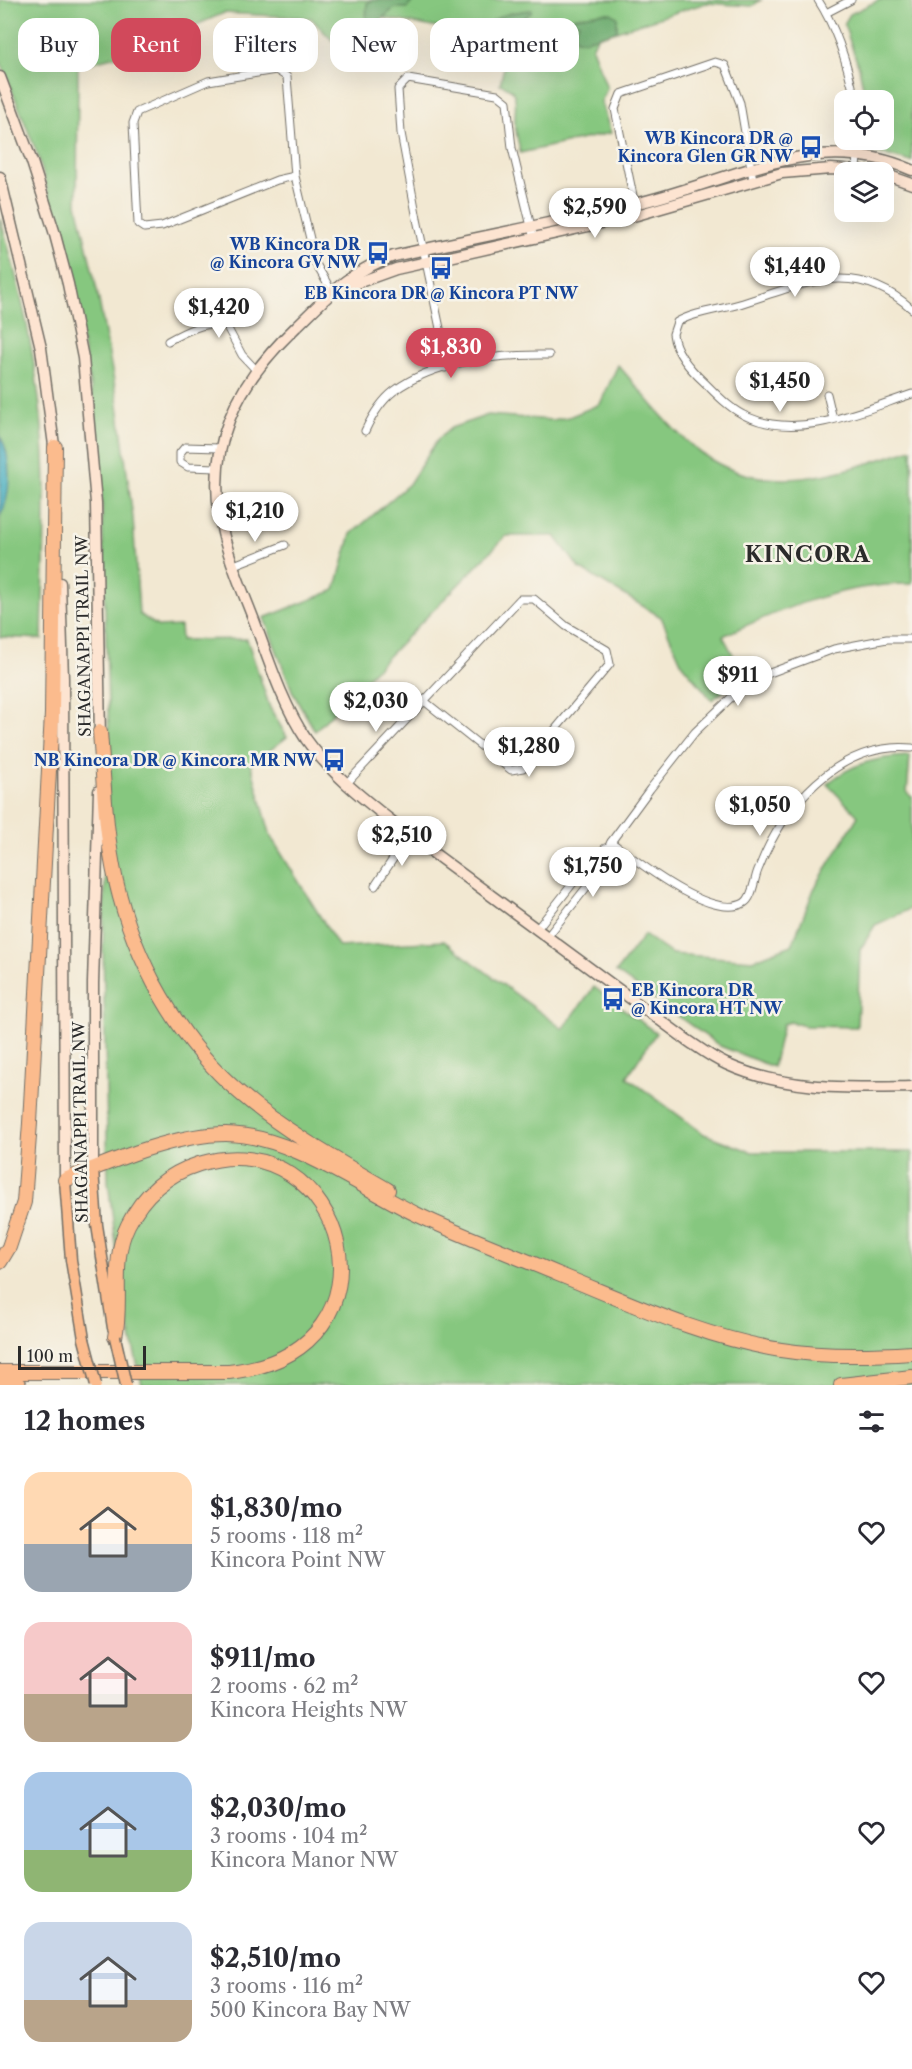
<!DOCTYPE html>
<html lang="en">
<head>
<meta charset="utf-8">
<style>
	:root { --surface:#fff; --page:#f7f7f7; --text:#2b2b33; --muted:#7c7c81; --accent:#d1495b }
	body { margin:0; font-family:"Libre Caslon Text",serif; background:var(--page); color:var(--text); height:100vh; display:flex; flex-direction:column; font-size:22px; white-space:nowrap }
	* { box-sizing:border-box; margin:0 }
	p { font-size:20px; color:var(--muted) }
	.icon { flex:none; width:33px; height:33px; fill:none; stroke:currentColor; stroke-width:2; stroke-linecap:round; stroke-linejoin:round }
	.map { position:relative; height:1385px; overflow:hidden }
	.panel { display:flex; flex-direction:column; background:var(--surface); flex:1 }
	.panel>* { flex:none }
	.guide { position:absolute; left:18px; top:18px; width:600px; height:54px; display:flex; gap:12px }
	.buttons { position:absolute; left:834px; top:90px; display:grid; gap:12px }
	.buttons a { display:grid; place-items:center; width:60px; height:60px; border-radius:12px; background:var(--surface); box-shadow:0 6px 24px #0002; font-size:30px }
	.scale { position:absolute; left:18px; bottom:15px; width:128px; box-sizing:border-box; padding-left:6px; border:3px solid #2b2b2b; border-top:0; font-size:16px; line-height:21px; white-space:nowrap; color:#2b2b2b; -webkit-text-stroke:4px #f7f3e8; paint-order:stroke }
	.price { position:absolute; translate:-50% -51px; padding:0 14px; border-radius:21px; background:#fff; color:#222; font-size:20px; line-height:39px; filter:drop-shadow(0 2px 3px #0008) }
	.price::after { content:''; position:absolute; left:50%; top:36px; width:18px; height:14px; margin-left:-9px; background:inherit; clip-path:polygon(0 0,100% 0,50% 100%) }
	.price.current { background:var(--accent); color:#fff }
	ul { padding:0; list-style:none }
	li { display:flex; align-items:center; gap:18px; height:150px; padding:0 24px }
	li span { display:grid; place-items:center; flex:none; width:168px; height:120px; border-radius:18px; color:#555 }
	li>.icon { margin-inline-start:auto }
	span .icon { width:72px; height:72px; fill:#fffc; stroke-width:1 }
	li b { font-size:26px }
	h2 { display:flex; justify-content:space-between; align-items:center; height:72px; padding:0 24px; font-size:26px }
	.tag { padding:0 21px; border-radius:18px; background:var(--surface); box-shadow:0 6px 24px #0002; font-size:21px; line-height:54px }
	.tag.current { background:var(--accent); color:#fff }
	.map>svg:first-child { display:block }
</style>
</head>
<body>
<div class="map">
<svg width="912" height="1385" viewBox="0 0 912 1385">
	<rect width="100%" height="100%" fill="#f7f3e8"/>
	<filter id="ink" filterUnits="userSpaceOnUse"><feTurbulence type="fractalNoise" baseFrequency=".0167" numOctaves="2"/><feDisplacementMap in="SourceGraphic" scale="12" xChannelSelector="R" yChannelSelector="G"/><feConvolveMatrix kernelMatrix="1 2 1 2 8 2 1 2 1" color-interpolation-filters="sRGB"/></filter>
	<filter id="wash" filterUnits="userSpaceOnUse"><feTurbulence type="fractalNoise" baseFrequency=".008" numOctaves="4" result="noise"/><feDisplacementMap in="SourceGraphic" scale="24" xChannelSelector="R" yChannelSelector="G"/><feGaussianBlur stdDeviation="1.35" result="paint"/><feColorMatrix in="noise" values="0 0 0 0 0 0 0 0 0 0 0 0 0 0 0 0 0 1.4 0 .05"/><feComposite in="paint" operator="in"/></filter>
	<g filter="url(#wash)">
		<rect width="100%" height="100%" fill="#f2e8d2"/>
		<g fill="#86c77f" stroke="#587955" stroke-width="1.5">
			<path d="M0,0H761L752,6L706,3L597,37L592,48L607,88L601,102L611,133L520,153C519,144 516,134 515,124C514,107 522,90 500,84L510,41L384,18L342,51L311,18L224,13L138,50L78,66L77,204L97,290L117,397L133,518L139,614L159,627L180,626L181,640L247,639L270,708L287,737L251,765L271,837L339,947L444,941L563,1029L594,987L656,1033L627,1077L704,1134L752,1152H912V1385H142L123,1302L108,1181L103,946L109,739L101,476L92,395L68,264L38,156L0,60Z"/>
			<polygon points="879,0 912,0 912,162 874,152 869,140 884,140 884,100 866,100 859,68 844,24 850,14"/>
			<path d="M0,218C23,295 40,376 44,456C47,516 43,578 42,639L0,637Z"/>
			<path d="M618,365C645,395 676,438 710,459C775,499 847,470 912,449V584C844,583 783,608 723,636L744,675L712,700L682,664L661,617L579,568L555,536H506L315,731L293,693L264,618L335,590L351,534L409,484L438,439L451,428L488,415L552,420L569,417L600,404Z"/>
			<path d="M910,756L907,793L912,797V908L875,925L860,950L857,1027L805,1026L790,1022L783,1024L773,1067L720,1046L616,972L644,935L672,954L753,960L792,945L814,889L858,816L827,784C852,763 878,757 910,756Z"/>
		</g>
		<g fill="#6cac6e" stroke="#4c6c4c" stroke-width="1.5">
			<polygon points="373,0 414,0 407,8 395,8 369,29 366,22 367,3"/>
			<path d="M531,10V13C519,21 501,36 486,30C493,14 515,12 531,10Z"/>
			<polygon points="601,13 611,13 617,17 617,31 585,40 576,39 574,32 579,23 569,20 570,18"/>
		</g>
		<path fill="#40acbf" stroke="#366c75" stroke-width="1.5" d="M0,436C12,456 12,496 0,516Z"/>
	</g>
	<g filter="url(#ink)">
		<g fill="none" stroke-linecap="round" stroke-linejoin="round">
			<g stroke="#716d65" stroke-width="9">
				<g id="street">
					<path d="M818,0C837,29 848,66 855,100"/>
					<polyline points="826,13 851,0"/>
					<polyline points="856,170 858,140"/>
					<polyline points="295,176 277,180 162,226 144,228 138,224 133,123 137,112 208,81 276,70 287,77 295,176 316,264 332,292"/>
					<polyline points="637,215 615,109 621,94 715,62 725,65 740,103 753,180"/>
					<path d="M912,309C856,258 806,283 743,303C721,310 697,311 677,322L673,334C675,353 691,370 705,383C717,395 731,410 748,417C800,440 861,411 912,394"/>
					<path d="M168,341C184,332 207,320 226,325L242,355L257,371"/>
					<polyline points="445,368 442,338 417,219 401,133 398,89 408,79 497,94 507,102 512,148 534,239"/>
					<polyline points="827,394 833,419"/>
					<path d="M365,431C372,416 381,401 394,391C435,360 500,354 549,355"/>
					<polyline points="217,468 188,467 180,462 180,453 185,447 219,448"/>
					<polyline points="234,565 285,545"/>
					<polyline points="347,783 520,599 534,599 566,626 607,650 610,664 523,768 511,770 423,700"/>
					<path d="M611,842C637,861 711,921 744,903C753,898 754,879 758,870C782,808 838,741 912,748"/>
					<polyline points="375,886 409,835"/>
					<polyline points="537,929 577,878 605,848"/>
					<polyline points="548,936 589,884 611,842 650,789 695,732 739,690 767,674 834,649 887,639 912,639"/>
				</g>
			</g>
			<g stroke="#716d65" stroke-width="13">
				<g id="secondary">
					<polyline points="0,77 32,162 54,231 68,284 83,358 96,503 100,739"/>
					<path d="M912,170C815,127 728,183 634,204C554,223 474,238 394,256C348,272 330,294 296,327C235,385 203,448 223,533C230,563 244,594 255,623C269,661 283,705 306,739C333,777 373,806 409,835L687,1040C699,1048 712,1058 726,1064C785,1091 849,1088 912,1087"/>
					<polyline points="884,174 912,184"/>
					<polyline points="0,177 41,348 55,453"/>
					<polyline points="332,292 396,269 637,215 782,173 831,169 872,172"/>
					<polyline points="60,583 63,679 65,1180"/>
					<polyline points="93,1169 93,983 99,791"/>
				</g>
			</g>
			<g stroke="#716d65" stroke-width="13">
				<g id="primary">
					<polyline points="93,1169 97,1225 113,1328"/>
					<polyline points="65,1180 71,1260 84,1339"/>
				</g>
			</g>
			<g stroke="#716d65" stroke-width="16">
				<g id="highway">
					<path d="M100,732C104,782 105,833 116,881C134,960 178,1040 240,1093C284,1131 338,1161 388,1190"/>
					<path d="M65,1180C112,1161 175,1134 226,1134C291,1135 358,1186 416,1214C462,1236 511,1254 558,1274C630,1303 704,1338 781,1350C824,1357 868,1356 912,1353"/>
					<polyline points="0,1262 9,1247 24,1202 30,1123 52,714 55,447"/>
					<path d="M0,1372H229C412,1352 345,1119 199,1164C167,1174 143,1195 128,1225C110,1261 123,1300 115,1337"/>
					<polyline points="0,1384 19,1385"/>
					<polyline points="841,1385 912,1377"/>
				</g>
			</g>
			<use href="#street" stroke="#fff" stroke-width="7"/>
			<use href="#secondary" stroke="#fde4d1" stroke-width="10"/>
			<use href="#primary" stroke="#fbbb8d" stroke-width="10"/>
			<use href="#highway" stroke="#fbbb8d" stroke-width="14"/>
			<g stroke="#716d65" stroke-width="13" stroke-linecap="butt">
				<g id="primary-bridge">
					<polyline points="115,1337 126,1385"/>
					<polyline points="84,1339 96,1385"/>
				</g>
			</g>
			<use href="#primary-bridge" stroke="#fbbb8d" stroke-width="10"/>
		</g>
	</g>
	<defs>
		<g id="bus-bare" transform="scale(1.8)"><path d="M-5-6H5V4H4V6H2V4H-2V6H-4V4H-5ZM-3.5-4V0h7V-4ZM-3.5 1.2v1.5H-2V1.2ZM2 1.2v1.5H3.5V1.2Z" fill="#1a4fb4" stroke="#f7f3e8" stroke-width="2.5" paint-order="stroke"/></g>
	</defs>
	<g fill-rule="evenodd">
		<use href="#bus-bare" x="811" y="147"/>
		<use href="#bus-bare" x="378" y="253"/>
		<use href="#bus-bare" x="441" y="268"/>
		<use href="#bus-bare" x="334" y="760"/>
		<use href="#bus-bare" x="613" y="999"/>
	</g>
	<g text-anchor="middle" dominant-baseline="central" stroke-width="5" stroke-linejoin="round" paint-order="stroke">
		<g font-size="16" font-weight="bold" fill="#164399" stroke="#f7f3e8" text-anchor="end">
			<text x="793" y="138">WB Kincora DR @<tspan x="793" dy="18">Kincora Glen GR NW</tspan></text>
			<text x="360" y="244">WB Kincora DR<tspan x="360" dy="18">@ Kincora GV NW</tspan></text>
			<text x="441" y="293" text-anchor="middle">EB Kincora DR @ Kincora PT NW</text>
			<text x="316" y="760">NB Kincora DR @ Kincora MR NW</text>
			<text x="631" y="990" text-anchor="start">EB Kincora DR<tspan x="631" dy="18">@ Kincora HT NW</tspan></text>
		</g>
		<g font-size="16" fill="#2b2b2b" stroke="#f7f3e8">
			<text transform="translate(83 636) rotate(-91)">SHAGANAPPI TRAIL NW</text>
			<text transform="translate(80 1122) rotate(-91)">SHAGANAPPI TRAIL NW</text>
		</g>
		<g font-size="22" font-weight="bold" letter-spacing="1.5" fill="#2b2b2b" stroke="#f7f3e8">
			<text x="808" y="554">KINCORA</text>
		</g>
	</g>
</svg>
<div class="buttons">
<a><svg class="icon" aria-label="locate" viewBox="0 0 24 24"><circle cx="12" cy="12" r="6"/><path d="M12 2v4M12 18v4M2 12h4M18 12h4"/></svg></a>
<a><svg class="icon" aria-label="layers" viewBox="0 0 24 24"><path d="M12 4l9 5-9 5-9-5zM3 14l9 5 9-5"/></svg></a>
</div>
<div class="scale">100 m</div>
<b class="price" style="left:595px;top:239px">$2,590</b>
<b class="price" style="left:795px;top:298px">$1,440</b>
<b class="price" style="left:219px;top:339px">$1,420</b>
<b class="price current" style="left:451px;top:379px">$1,830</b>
<b class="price" style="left:780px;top:413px">$1,450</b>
<b class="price" style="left:255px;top:543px">$1,210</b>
<b class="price" style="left:738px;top:707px">$911</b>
<b class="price" style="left:376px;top:733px">$2,030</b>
<b class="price" style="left:529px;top:778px">$1,280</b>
<b class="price" style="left:760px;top:837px">$1,050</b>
<b class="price" style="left:402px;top:867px">$2,510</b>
<b class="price" style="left:593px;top:898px">$1,750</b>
<div class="guide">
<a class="tag">Buy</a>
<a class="tag current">Rent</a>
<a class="tag">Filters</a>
<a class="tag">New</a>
<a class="tag">Apartment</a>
</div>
</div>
<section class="panel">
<h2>12 homes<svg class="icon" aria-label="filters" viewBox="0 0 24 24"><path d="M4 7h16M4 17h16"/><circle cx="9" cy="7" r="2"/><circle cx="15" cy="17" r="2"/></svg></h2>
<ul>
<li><span style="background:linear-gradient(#ffd9b3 60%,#9aa5b1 0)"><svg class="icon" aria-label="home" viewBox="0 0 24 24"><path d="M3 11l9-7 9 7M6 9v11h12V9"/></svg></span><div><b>$1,830/mo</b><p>5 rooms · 118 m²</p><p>Kincora Point NW</p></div><svg class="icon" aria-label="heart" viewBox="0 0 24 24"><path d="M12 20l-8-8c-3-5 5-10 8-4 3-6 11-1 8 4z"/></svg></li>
<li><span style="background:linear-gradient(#f6c9c9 60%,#b9a48a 0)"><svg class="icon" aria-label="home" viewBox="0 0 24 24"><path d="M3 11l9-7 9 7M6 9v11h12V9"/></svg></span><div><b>$911/mo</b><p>2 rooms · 62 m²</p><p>Kincora Heights NW</p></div><svg class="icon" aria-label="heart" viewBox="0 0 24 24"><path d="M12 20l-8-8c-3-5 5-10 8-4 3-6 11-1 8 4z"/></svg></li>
<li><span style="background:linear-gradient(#a9c7e8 65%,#8fb573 0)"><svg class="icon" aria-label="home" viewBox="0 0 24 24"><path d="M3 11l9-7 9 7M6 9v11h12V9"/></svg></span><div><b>$2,030/mo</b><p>3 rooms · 104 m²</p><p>Kincora Manor NW</p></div><svg class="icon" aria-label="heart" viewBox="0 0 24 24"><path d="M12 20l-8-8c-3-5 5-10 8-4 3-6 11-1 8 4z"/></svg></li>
<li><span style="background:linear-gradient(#c9d6e8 65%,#b9a48a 0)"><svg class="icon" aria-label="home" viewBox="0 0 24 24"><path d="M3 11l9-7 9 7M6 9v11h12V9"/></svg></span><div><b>$2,510/mo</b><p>3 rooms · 116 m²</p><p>500 Kincora Bay NW</p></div><svg class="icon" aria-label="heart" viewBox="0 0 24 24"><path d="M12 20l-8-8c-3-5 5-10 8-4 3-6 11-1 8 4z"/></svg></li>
</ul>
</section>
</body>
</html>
